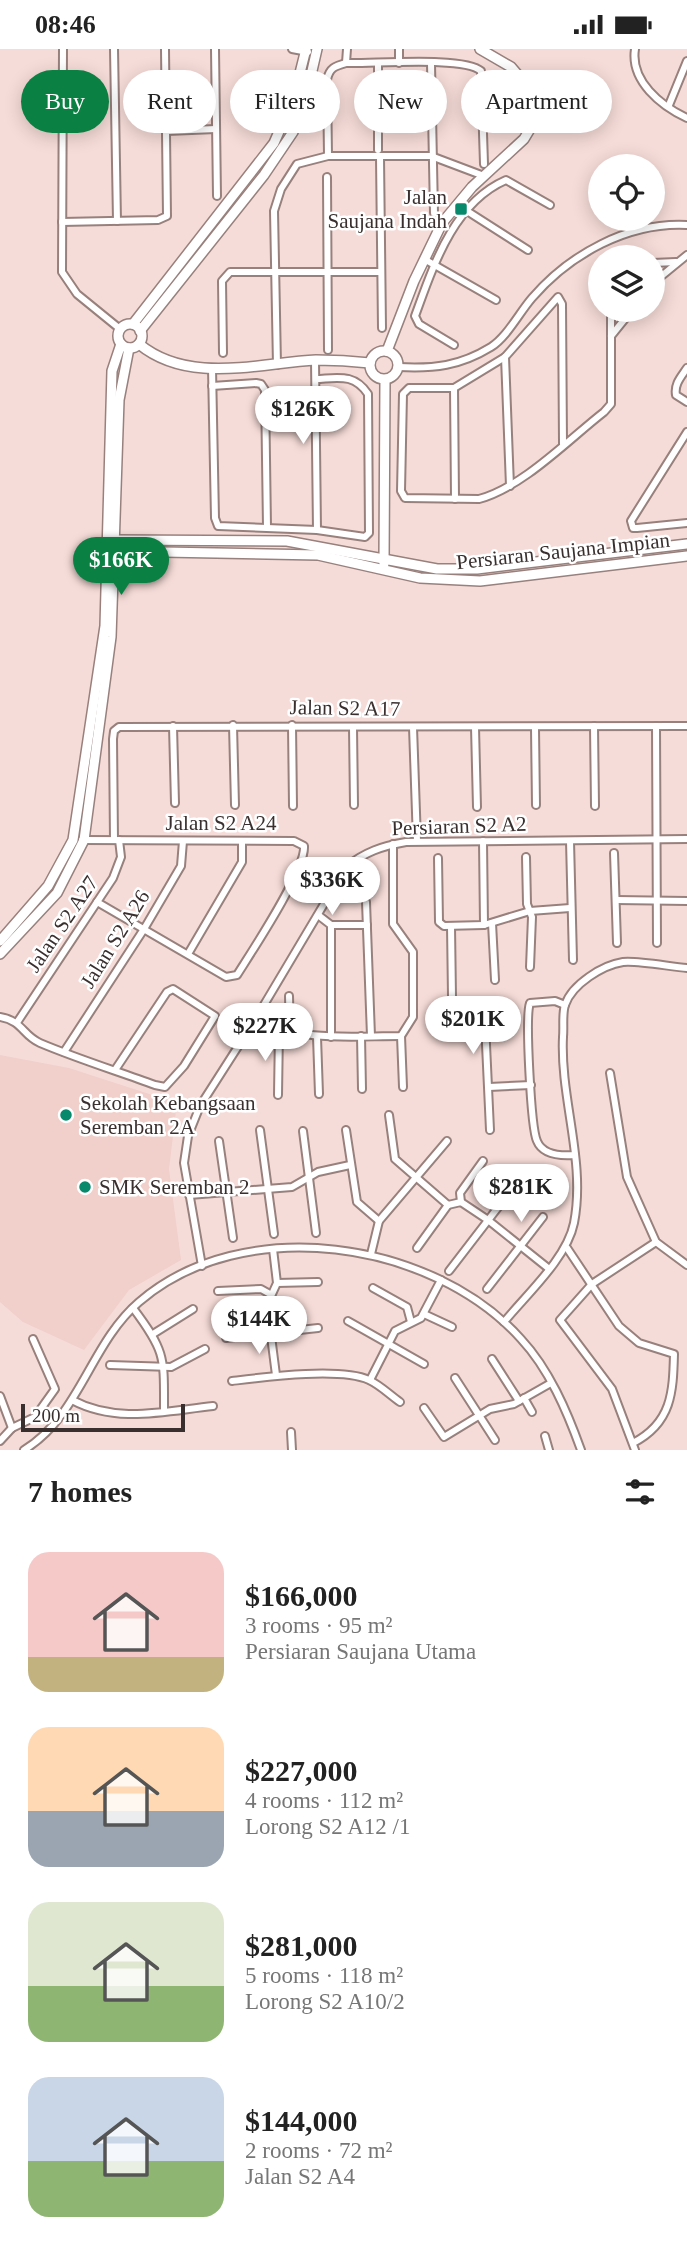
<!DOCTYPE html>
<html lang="en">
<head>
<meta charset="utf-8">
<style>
	:root { --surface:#fff; --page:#f6f6f6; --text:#222; --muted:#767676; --accent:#0b8043 }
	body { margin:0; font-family:"Times New Roman",serif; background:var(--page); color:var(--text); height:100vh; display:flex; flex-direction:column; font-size:26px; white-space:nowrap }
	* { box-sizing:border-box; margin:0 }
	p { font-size:23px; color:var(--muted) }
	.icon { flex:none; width:38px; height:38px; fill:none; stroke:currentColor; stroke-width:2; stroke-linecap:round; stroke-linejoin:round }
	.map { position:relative; height:1401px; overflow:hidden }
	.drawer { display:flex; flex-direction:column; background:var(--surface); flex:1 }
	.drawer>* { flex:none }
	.banner { position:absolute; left:21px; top:21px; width:646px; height:63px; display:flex; gap:14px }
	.controls { position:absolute; left:588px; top:105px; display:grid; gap:14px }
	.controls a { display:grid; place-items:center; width:77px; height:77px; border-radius:50%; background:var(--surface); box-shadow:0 4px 18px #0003; font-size:35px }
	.scale { position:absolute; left:21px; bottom:18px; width:164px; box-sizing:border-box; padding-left:7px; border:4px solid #392f2e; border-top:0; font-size:19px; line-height:24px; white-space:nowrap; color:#392f2e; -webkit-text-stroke:5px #fff; paint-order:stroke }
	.price { position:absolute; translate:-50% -60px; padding:0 16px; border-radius:24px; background:#fff; color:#222; font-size:23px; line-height:46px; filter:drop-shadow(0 2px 4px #0008) }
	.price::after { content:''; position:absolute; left:50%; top:42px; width:21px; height:16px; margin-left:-10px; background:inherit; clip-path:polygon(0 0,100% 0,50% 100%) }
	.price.current { background:var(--accent); color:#fff }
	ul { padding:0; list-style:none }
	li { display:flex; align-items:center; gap:21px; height:175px; padding:0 28px }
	li span { display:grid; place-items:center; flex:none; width:196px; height:140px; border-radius:21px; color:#555 }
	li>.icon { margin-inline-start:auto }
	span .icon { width:84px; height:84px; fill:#fffc; stroke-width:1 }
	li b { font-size:30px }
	h2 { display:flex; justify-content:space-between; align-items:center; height:84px; padding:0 28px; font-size:30px }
	.pill { padding:0 24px; border-radius:32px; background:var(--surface); box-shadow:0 4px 18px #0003; font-size:24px; line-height:63px }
	.pill.current { background:var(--accent); color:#fff }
	.status { display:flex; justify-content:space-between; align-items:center; height:49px; padding:0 35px; background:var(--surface); direction:ltr }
	.status svg { height:19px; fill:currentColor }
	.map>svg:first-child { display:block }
</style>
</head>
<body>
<div class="status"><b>08:46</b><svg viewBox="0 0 49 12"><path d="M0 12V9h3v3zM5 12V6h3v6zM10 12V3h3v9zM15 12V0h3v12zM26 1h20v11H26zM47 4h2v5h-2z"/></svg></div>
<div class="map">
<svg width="687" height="1401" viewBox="0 0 687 1401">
	<rect width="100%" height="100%" fill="#f6dcd8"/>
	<polygon fill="#f1cfca" points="0,1006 69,1019 177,1054 169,1120 181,1211 129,1241 84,1301 23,1273 0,1253"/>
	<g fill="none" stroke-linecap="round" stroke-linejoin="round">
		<g stroke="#98807d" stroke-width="10">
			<g id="street">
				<polyline points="63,0 62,223 77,245 120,280"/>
				<polyline points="114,0 117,172"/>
				<polyline points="215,0 217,147"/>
				<polyline points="292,0 308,3"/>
				<path d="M635,0C630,32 661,57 687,69"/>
				<polyline points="346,14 347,0"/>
				<polyline points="399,14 399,0"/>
				<polyline points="378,15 378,101"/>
				<polyline points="431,15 434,164"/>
				<polyline points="669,56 687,12"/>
				<polyline points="167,82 216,80"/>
				<path d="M328,107L327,31C329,19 335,17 346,14C373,15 465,7 481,22L484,115"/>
				<polyline points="380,108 382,279"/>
				<polyline points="327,128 328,301"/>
				<polyline points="467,162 528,201"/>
				<polyline points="62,173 158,171 167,167 165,0"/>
				<polyline points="611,206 611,208"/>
				<polyline points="424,210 496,251"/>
				<polyline points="653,214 676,213"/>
				<polyline points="653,234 687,206"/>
				<polyline points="611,287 632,261"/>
				<path d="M454,296L419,275L415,267C433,218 453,154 506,131L550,156"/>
				<polyline points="223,304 222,232 230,223 381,223"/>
				<polyline points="505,308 510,437"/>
				<polyline points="315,311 317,481"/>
				<polyline points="277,316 274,162 281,140 297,115 328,107 431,107 484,127"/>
				<path d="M398,318C434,320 460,317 491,298C507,288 519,264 532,249C570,205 628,173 687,176"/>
				<path d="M212,319L215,469L218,477L317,481L365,488L369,484L368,345C354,324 338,329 316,330"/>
				<path d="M687,319C681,328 674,335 676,346L687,353"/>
				<polyline points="212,337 256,334 261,335 265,341 267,478"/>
				<polyline points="454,339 455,450"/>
				<polyline points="687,383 631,472 633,479 637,479 687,474"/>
				<path d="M563,395L562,255L558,248L505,308L454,339H409L403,345L401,442L405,449L479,450C523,438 568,391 604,363L611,355V261"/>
				<polyline points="233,676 235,756"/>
				<polyline points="292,676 293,757"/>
				<polyline points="173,677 175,754"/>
				<polyline points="594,677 595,757"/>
				<polyline points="656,677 657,894"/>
				<polyline points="353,678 354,756"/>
				<polyline points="413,678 417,792"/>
				<polyline points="475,678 477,758"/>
				<polyline points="535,679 536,756"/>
				<path d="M82,791L294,792L304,797C306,821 252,902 237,926L226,928L97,853"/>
				<polyline points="114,791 113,690 114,682 119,678 687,677"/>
				<polyline points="483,792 484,876"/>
				<polyline points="570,792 573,911"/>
				<polyline points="614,804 617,894"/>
				<polyline points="526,808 527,855 532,868 530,918"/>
				<polyline points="438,809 439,873 444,877 484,876 530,862 570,859"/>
				<polyline points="616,851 687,852"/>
				<polyline points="366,853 371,987"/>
				<polyline points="318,866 331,876 367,876"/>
				<polyline points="492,874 495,931"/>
				<polyline points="331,876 331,988"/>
				<polyline points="451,877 452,948"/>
				<polyline points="188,905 242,813 242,792"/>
				<polyline points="289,947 290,984"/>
				<path d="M565,956L555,952L530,954C525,967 531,1079 537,1092C543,1107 562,1107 575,1106"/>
				<path d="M0,968C23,972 22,986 40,994C78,1010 117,1022 155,1036L165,1038L184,1017L215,967L173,940L167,943L115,1021"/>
				<path d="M255,971C302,993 351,987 401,987L413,968V903L393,875V795"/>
				<polyline points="18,972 113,829 121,808 119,791"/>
				<polyline points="485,974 490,1081"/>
				<polyline points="361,987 362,1040"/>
				<polyline points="401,987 403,1038"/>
				<polyline points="317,988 319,1045"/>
				<polyline points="64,1003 144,880 181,817 183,792"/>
				<polyline points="610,1024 627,1128 656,1193 687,1216"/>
				<polyline points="489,1038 531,1036"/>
				<polyline points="278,1046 279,982"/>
				<polyline points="389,1066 395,1110 448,1156"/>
				<polyline points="260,1081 274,1185"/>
				<polyline points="346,1081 357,1153 379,1172"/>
				<polyline points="303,1082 316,1184"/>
				<polyline points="219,1092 233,1189"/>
				<polyline points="189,1146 292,1138 318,1123 350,1116"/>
				<polyline points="461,1153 460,1144 483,1112"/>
				<polyline points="448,1156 461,1153 488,1171 548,1219"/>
				<polyline points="417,1199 448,1156"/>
				<path d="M567,1199L619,1277L639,1294L674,1305C673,1343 672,1374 633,1394"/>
				<polyline points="273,1200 277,1234 267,1256 276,1326"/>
				<polyline points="371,1205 379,1172 447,1092"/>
				<path d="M202,1217L184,1114L188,1087L200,1057L255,971L346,818C365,803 382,797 406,793L687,790"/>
				<polyline points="449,1222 516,1135"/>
				<polyline points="277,1234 318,1233"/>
				<polyline points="373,1239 407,1258 411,1273"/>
				<polyline points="487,1240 543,1168"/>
				<polyline points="218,1242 261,1240 270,1245"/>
				<path d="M133,1259C166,1303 164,1308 164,1362"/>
				<polyline points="424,1265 452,1278"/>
				<polyline points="348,1272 424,1315"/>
				<path d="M504,1273C527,1245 567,1209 574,1174C586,1112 560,1050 563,988C564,978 562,965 565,956C572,935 603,916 623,913C636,911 672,918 687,919"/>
				<polyline points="153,1285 193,1260"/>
				<polyline points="226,1289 318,1279"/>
				<polyline points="492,1310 519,1352"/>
				<polyline points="110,1316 171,1318 205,1300"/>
				<polyline points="455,1329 495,1391"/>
				<polyline points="370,1331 395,1282 421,1269 441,1231"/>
				<path d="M232,1332C265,1328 340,1318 369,1331C380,1336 390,1346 400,1353"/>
				<polyline points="0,1347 12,1379"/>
				<polyline points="524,1349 532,1363"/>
				<path d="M72,1351C117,1375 165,1362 213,1357"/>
				<polyline points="424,1359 444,1388 490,1360 514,1355 551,1334"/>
				<polyline points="12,1379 35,1368 55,1340 33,1290"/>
				<polyline points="291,1383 292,1401"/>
				<polyline points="545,1387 549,1401"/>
				<polyline points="0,1392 12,1379"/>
				<path d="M24,1401C80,1367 90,1295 139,1253C243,1163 432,1191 521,1290C549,1320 567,1362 581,1401"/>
				<polyline points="635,1401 612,1340 560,1271 592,1235 656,1193"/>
			</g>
		</g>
		<g stroke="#98807d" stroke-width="12">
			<g id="secondary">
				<polyline points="133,275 274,94 294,48 306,0"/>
				<circle cx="130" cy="287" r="12"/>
				<polyline points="140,282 264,126 293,83 306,48 317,0"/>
				<path d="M139,295C189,336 258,314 316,311C334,311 352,312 370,314"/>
				<circle cx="384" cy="316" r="14"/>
				<polyline points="387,302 414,232 442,174 472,138 524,90 530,80 531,56 523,32 511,18 480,0"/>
				<polyline points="110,491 287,492 437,520 477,520 687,495"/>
				<polyline points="110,502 318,506 420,529 480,532 687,507"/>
				<polyline points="384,515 385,331"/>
				<polyline points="0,892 48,837 73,791 105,577 112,322 121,295"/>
				<polyline points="0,905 57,844 84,791 111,588 119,351 129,299"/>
			</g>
		</g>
		<use href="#street" stroke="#fff" stroke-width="6"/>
		<use href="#secondary" stroke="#fff" stroke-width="9"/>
	</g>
	<g fill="#08896c" stroke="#fff" stroke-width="2.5">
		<rect x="454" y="153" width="14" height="14" rx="3.5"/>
		<circle cx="66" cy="1066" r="7"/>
		<circle cx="85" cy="1138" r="7"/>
	</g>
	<g text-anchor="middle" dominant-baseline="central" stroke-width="5" stroke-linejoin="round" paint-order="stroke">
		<g font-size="21" fill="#392f2e" stroke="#fff" text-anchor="start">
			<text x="447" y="148" text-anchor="end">Jalan<tspan x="447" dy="24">Saujana Indah</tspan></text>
			<text x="80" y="1054">Sekolah Kebangsaan<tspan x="80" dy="24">Seremban 2A</tspan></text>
			<text x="99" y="1138">SMK Seremban 2</text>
		</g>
		<g font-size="21" fill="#392f2e" stroke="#fff">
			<text transform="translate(563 502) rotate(-6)">Persiaran Saujana Impian</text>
			<text transform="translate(345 659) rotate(1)">Jalan S2 A17</text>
			<text x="221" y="774">Jalan S2 A24</text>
			<text transform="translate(459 777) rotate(-2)">Persiaran S2 A2</text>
			<text transform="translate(62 875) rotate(-56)">Jalan S2 A27</text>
			<text transform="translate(115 890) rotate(-58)">Jalan S2 A26</text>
		</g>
	</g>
</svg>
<div class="controls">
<a><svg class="icon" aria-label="locate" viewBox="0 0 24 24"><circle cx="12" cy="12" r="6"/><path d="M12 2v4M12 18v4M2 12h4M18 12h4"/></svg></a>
<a><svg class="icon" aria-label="layers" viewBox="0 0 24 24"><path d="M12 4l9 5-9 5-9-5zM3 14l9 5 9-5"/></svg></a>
</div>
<div class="scale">200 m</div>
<b class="price" style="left:303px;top:397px">$126K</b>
<b class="price current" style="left:121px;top:548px">$166K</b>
<b class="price" style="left:332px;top:868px">$336K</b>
<b class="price" style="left:473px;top:1007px">$201K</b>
<b class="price" style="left:265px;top:1014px">$227K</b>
<b class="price" style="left:521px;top:1175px">$281K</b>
<b class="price" style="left:259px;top:1307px">$144K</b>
<div class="banner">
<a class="pill current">Buy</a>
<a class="pill">Rent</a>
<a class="pill">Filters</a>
<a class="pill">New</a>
<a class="pill">Apartment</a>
</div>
</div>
<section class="drawer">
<h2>7 homes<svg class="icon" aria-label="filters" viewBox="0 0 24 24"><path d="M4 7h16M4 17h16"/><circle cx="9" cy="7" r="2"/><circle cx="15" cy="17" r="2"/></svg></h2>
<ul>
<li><span style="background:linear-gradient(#f6c9c9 75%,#c2b280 0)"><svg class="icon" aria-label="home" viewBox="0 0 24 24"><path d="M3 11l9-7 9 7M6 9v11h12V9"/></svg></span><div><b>$166,000</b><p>3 rooms · 95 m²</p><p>Persiaran Saujana Utama</p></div></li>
<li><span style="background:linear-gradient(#ffd9b3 60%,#9aa5b1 0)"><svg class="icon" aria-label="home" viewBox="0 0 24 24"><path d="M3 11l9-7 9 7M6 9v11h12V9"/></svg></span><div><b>$227,000</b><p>4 rooms · 112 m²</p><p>Lorong S2 A12 /1</p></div></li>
<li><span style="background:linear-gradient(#dfe7d0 60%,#8fb573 0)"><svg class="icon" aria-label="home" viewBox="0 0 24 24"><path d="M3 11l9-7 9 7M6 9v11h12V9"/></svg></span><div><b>$281,000</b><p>5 rooms · 118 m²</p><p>Lorong S2 A10/2</p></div></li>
<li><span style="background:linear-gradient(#c9d6e8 60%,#8fb573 0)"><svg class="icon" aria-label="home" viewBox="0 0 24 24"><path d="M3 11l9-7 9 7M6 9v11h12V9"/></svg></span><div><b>$144,000</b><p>2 rooms · 72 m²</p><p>Jalan S2 A4</p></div></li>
</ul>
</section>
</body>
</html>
